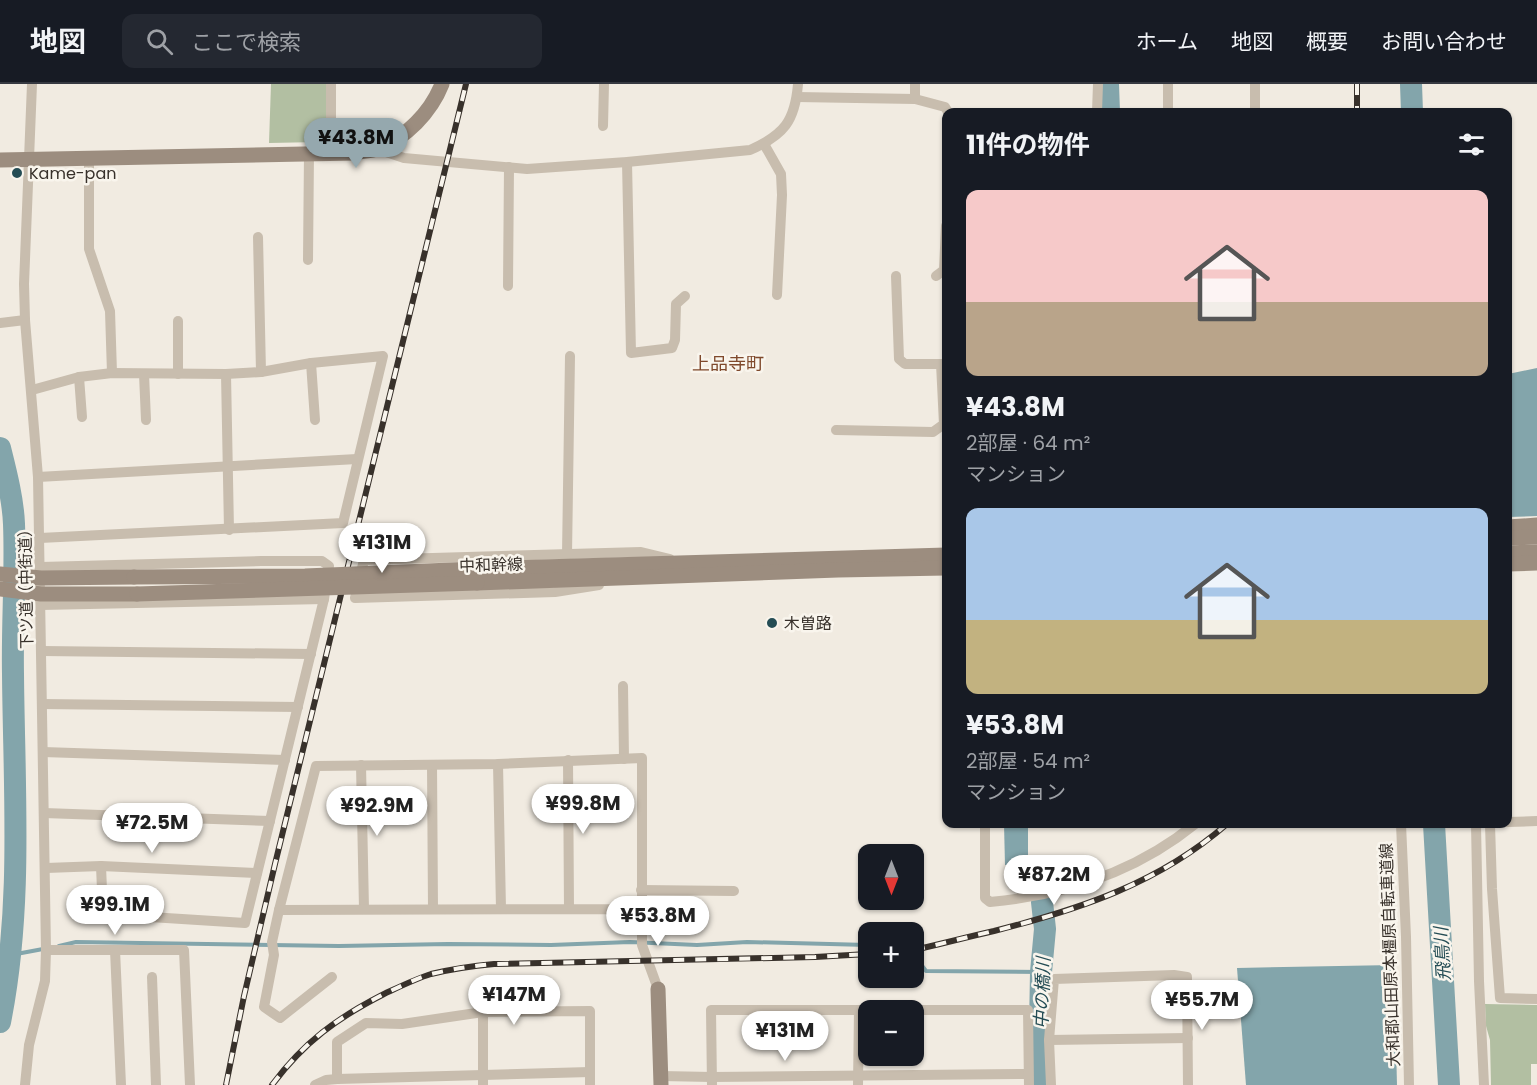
<!DOCTYPE html>
<html lang="ja">
<head>
<meta charset="utf-8">
<style>
	:root { --surface:#171b24; --page:#242831; --text:#f1f3f6; --muted:#9ea1a6; --line:#363941; --accent:#95a8ae }
	body { margin:0; font-family:Poppins,"Noto Sans JP",sans-serif; background:var(--page); color:var(--text); height:100vh; display:flex; flex-direction:column; font-size:22px; white-space:nowrap }
	* { box-sizing:border-box; margin:0 }
	p { font-size:20px; color:var(--muted) }
	.icon { flex:none; width:33px; height:33px; fill:none; stroke:currentColor; stroke-width:2; stroke-linecap:round; stroke-linejoin:round }
	.map { position:relative; flex:1; overflow:hidden }
	.panel { position:absolute; left:942px; top:24px; width:570px; height:720px; display:flex; flex-direction:column; background:var(--surface); border-radius:12px; box-shadow:0 2px 4px #0004 }
	.panel>* { flex:none }
	.needle { width:39px; rotate:180deg }
	.fabs { position:absolute; left:858px; top:760px; display:grid; gap:12px }
	.fabs a { display:grid; place-items:center; width:66px; height:66px; border-radius:12px; background:var(--surface); box-shadow:0 2px 4px #0004; font-size:30px }
	.price { position:absolute; translate:-50% -51px; padding:0 14px; border-radius:21px; background:#fff; color:#222; font-size:20px; line-height:39px; filter:drop-shadow(0 2px 3px #0008) }
	.price::after { content:''; position:absolute; left:50%; top:36px; width:18px; height:14px; margin-left:-9px; background:inherit; clip-path:polygon(0 0,100% 0,50% 100%) }
	.price.selected { background:var(--accent); color:#111 }
	ul { padding:0; list-style:none }
	li { display:grid; align-content:center; gap:12px; height:318px; padding:0 24px }
	li span { display:grid; place-items:center; height:186px; border-radius:12px; color:#555 }
	li>.icon { margin-inline-start:auto }
	span .icon { width:108px; height:108px; fill:#fffc; stroke-width:1 }
	li b { font-size:26px }
	h2 { display:flex; justify-content:space-between; align-items:center; height:72px; padding:0 24px; font-size:26px }
	header { display:flex; align-items:center; gap:36px; box-sizing:border-box; height:84px; padding:0 30px; background:var(--surface); border-bottom:2px solid var(--line) }
	header strong { font-size:28px }
	nav { display:flex; gap:33px; margin-inline-start:auto; font-size:21px }
	.search { width:420px; height:54px; background:var(--page); display:flex; align-items:center; gap:15px; box-sizing:border-box; padding:0 21px; border-radius:12px; color:var(--muted); font-size:22px }
	.map>svg:first-child { display:block }
</style>
</head>
<body>
<header>
<strong>地図</strong>
<div class="search"><svg class="icon" aria-label="search" viewBox="0 0 24 24"><circle cx="10" cy="10" r="6"/><path d="M15 15l6 6"/></svg>ここで検索</div>
<nav><a>ホーム</a><a>地図</a><a>概要</a><a>お問い合わせ</a></nav>
</header>
<div class="map">
<svg width="1537" height="1001" viewBox="0 0 1537 1001">
	<rect width="100%" height="100%" fill="#f1ebe1"/>
	<g fill="#b2bfa2">
		<polygon points="271,0 326,0 326,51 319,58 269,59"/>
		<polygon points="1485,920 1537,921 1537,980 1531,980 1531,1001 1491,1001 1490,956 1486,942"/>
	</g>
	<g fill="#83a5ab">
		<polygon points="1537,284 1537,432 1508,433 1508,290"/>
		<polygon points="1004,740 1028,740 1028,781 1005,781"/>
		<polygon points="1394,881 1397,1001 1246,1001 1237,884"/>
	</g>
	<g fill="none" stroke-linecap="round" stroke-linejoin="round">
		<g stroke="#83a5ab" stroke-width="4">
			<polyline points="59,862 76,858 339,862 448,860 551,861 630,858 697,861 747,858 868,861"/>
			<polyline points="11,871 43,865"/>
			<polyline points="914,871 926,887 1041,888"/>
		</g>
		<g stroke="#83a5ab" stroke-width="22">
			<polyline points="1108,0 1109,28"/>
			<polyline points="1411,0 1412,28"/>
			<path d="M0,364C6,388 13,415 14,440C16,490 12,540 13,590C14,706 23,823 0,938"/>
			<polyline points="1434,740 1449,1001"/>
			<polyline points="1039,1001 1041,888 1045,845 1042,818"/>
		</g>
		<g stroke="#c8bdae" stroke-width="10">
			<polyline points="331,0 331,69"/>
			<polyline points="1168,0 1168,28"/>
			<polyline points="797,13 915,15 915,0"/>
			<polyline points="915,15 945,23 948,28"/>
			<polyline points="1097,28 1098,0"/>
			<polyline points="1255,28 1255,0"/>
			<polyline points="603,42 604,0"/>
			<polyline points="764,60 781,90 782,111 777,211"/>
			<path d="M377,65L404,74L527,85L627,78L750,66C784,51 795,37 798,0"/>
			<polyline points="89,75 89,165 110,227 112,289"/>
			<polyline points="627,78 631,269 672,264 675,256 676,220 685,212"/>
			<polyline points="258,153 261,288"/>
			<polyline points="308,176 309,69"/>
			<polyline points="896,192 899,275 905,280 946,280"/>
			<polyline points="936,192 944,186 946,142"/>
			<polyline points="508,202 509,83"/>
			<polyline points="178,237 178,290"/>
			<polyline points="0,239 25,236"/>
			<polyline points="311,279 315,336"/>
			<polyline points="144,290 146,336"/>
			<polyline points="226,290 229,446"/>
			<polyline points="79,293 82,333"/>
			<polyline points="32,306 79,293 112,289 226,290 261,288 311,279 383,272 343,439 40,454"/>
			<polyline points="836,346 933,348 944,340 941,280"/>
			<polyline points="38,393 357,375"/>
			<polyline points="567,471 570,272"/>
			<polyline points="41,483 261,477 322,477 329,482 324,515 41,521"/>
			<polyline points="599,501 555,508 355,514 364,476 641,468 670,475"/>
			<polyline points="42,567 311,570"/>
			<polyline points="623,602 624,675"/>
			<polyline points="42,620 298,623"/>
			<polyline points="43,668 285,676"/>
			<polyline points="568,676 569,825"/>
			<polyline points="498,680 501,825"/>
			<polyline points="361,681 364,825"/>
			<polyline points="432,681 433,825"/>
			<polyline points="44,729 270,737"/>
			<polyline points="1508,738 1537,737"/>
			<path d="M985,740V814L990,818C1065,811 1136,788 1195,740"/>
			<polyline points="1401,740 1406,853 1409,1001"/>
			<polyline points="1476,740 1479,897 1484,1001"/>
			<polyline points="1490,740 1492,805 1500,914 1537,915"/>
			<polyline points="101,782 103,830 245,839 324,515"/>
			<polyline points="46,784 101,782 257,789"/>
			<polyline points="641,806 734,807"/>
			<polyline points="641,825 279,826 316,682 498,680 642,674 642,861 658,905"/>
			<polyline points="279,826 272,858 274,871 264,923 280,934 332,893"/>
			<polyline points="46,866 184,866 190,1001"/>
			<polyline points="115,866 121,1001"/>
			<polyline points="152,893 156,1001"/>
			<polyline points="483,928 402,940 366,939 337,958 337,995 590,988"/>
			<polyline points="1049,956 1188,954"/>
			<polyline points="661,992 712,993 1028,990"/>
			<polyline points="25,1001 29,961 45,897 46,866 38,393 25,236 24,200 32,0"/>
			<polyline points="315,1001 326,996 337,995"/>
			<polyline points="483,1001 483,928 590,927 590,1001"/>
			<polyline points="712,1001 711,926 1028,926 1029,1001"/>
			<polyline points="858,1001 859,926"/>
			<polyline points="1051,1001 1049,956 1054,895 1174,891 1187,893 1188,1001"/>
		</g>
		<g stroke="#9c8d7f" stroke-width="15">
			<path d="M0,76L354,69C362,67 370,67 377,65C406,54 431,28 442,0"/>
			<polyline points="1508,443 1537,441"/>
			<polyline points="1508,454 1537,453"/>
			<polyline points="1508,469 1537,468"/>
			<polyline points="1508,480 1537,479"/>
			<polyline points="476,485 946,471"/>
			<polyline points="0,490 41,494 134,493"/>
			<polyline points="477,499 838,486 946,484"/>
			<polyline points="0,505 41,510 137,510"/>
			<polyline points="658,905 661,1001"/>
		</g>
		<g stroke="#38312b" stroke-width="6">
			<g id="rail">
				<polyline points="1357,0 1357,28"/>
				<path d="M914,866C941,860 967,853 994,847C1081,825 1159,799 1227,740"/>
				<polyline points="226,1001 244,912 275,780 466,0"/>
				<path d="M272,1001C304,958 337,934 384,910C399,903 415,895 431,890C452,885 472,882 494,880L815,873L868,870"/>
			</g>
		</g>
		<use href="#rail" stroke="#f9f5ed" stroke-width="4" stroke-dasharray="11" stroke-linecap="butt"/>
		<g stroke="#9c8d7f" stroke-width="15">
			<polyline points="134,493 305,492 476,485"/>
			<polyline points="137,510 477,499"/>
		</g>
	</g>
	<g fill="#254d55" stroke="#f9f5ed" stroke-width="2">
		<circle cx="17" cy="89" r="6"/>
		<circle cx="772" cy="539" r="6"/>
	</g>
	<g text-anchor="middle" dominant-baseline="central" stroke-width="5" stroke-linejoin="round" paint-order="stroke">
		<g font-size="16" fill="#38312b" stroke="#f9f5ed" text-anchor="start">
			<text x="29" y="89">Kame-pan</text>
			<text x="784" y="539">木曽路</text>
		</g>
		<g font-size="16" fill="#38312b" stroke="#f9f5ed">
			<text transform="translate(491 481) rotate(-2)">中和幹線</text>
			<text transform="translate(26 501) rotate(-91)">下ツ道（中街道）</text>
			<text transform="translate(1390 871) rotate(-92)">大和郡山田原本橿原自転車道線</text>
		</g>
		<g font-size="18" fill="#7f492c" stroke="#f9f5ed">
			<text x="728" y="279">上品寺町</text>
		</g>
		<g font-size="18" font-style="italic" fill="#254d55" stroke="#f9f5ed">
			<text transform="translate(1442 870) rotate(-93)">飛鳥川</text>
			<text transform="translate(1042 909) rotate(-88)">中の橋川</text>
		</g>
	</g>
</svg>
<div class="fabs">
<a><svg class="needle" viewBox="-14 -14 28 28"><path d="M0-13l5 13h-10z" fill="#e53935"/><path d="M0 13l5-13h-10z" fill="#9ea1a6"/></svg></a>
<a>+</a>
<a>−</a>
</div>
<b class="price selected" style="left:356px;top:85px">¥43.8M</b>
<b class="price" style="left:382px;top:490px">¥131M</b>
<b class="price" style="left:583px;top:751px">¥99.8M</b>
<b class="price" style="left:377px;top:753px">¥92.9M</b>
<b class="price" style="left:152px;top:770px">¥72.5M</b>
<b class="price" style="left:1054px;top:822px">¥87.2M</b>
<b class="price" style="left:115px;top:852px">¥99.1M</b>
<b class="price" style="left:658px;top:863px">¥53.8M</b>
<b class="price" style="left:514px;top:942px">¥147M</b>
<b class="price" style="left:1202px;top:947px">¥55.7M</b>
<b class="price" style="left:785px;top:978px">¥131M</b>
<section class="panel">
<h2>11件の物件<svg class="icon" aria-label="filters" viewBox="0 0 24 24"><path d="M4 7h16M4 17h16"/><circle cx="9" cy="7" r="2"/><circle cx="15" cy="17" r="2"/></svg></h2>
<ul>
<li><span style="background:linear-gradient(#f6c9c9 60%,#b9a48a 0)"><svg class="icon" aria-label="home" viewBox="0 0 24 24"><path d="M3 11l9-7 9 7M6 9v11h12V9"/></svg></span><div><b>¥43.8M</b><p>2部屋 · 64 m²</p><p>マンション</p></div></li>
<li><span style="background:linear-gradient(#a9c7e8 60%,#c2b280 0)"><svg class="icon" aria-label="home" viewBox="0 0 24 24"><path d="M3 11l9-7 9 7M6 9v11h12V9"/></svg></span><div><b>¥53.8M</b><p>2部屋 · 54 m²</p><p>マンション</p></div></li>
</ul>
</section>
</div>
</body>
</html>
